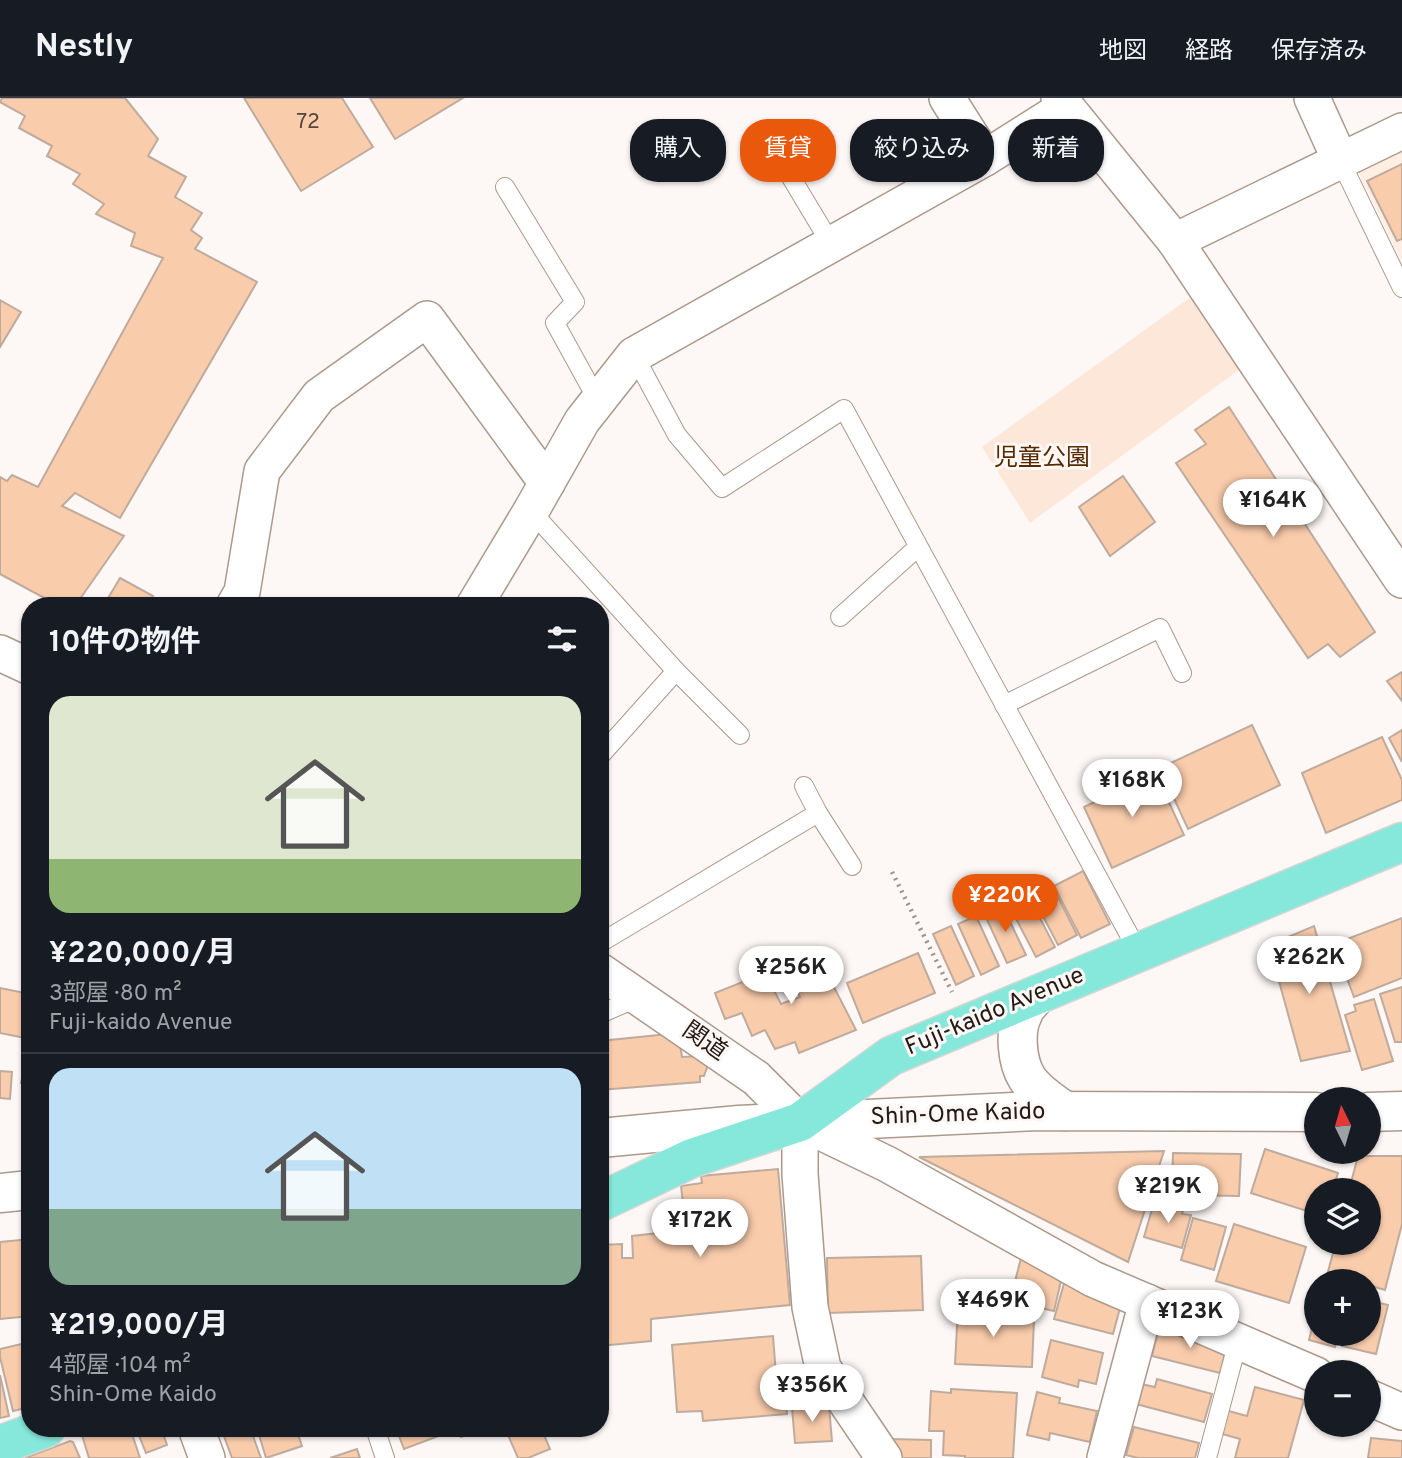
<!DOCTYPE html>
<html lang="ja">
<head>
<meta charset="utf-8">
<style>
	:root { --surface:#171b24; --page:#20242c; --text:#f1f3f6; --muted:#9ea1a6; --line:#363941; --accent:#ea580c }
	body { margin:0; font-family:Overpass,"Noto Sans JP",sans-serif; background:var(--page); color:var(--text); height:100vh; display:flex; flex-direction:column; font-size:26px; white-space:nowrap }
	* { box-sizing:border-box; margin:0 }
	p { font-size:23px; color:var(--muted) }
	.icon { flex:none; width:38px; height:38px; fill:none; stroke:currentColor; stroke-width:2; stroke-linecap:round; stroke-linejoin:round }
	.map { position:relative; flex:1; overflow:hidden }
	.side { position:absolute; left:21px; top:499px; width:588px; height:840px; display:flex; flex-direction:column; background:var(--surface); border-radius:28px; box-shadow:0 2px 5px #0004 }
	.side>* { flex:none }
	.top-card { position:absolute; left:630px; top:21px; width:665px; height:63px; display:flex; gap:14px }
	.needle { width:46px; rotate:355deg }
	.tools { position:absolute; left:1304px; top:989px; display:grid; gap:14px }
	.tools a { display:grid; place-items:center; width:77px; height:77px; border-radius:50%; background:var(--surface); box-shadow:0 2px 5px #0004; font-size:35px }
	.price { position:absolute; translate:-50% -60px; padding:0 16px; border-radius:24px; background:#fff; color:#222; font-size:23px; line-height:46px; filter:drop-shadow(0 2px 4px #0008) }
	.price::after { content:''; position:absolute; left:50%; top:42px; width:21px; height:16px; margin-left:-10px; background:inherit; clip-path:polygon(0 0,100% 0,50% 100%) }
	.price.selected { background:var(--accent); color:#fff }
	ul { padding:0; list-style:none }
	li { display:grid; align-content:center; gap:14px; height:371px; padding:0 28px }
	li+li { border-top:2px solid var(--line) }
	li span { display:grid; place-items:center; height:217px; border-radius:21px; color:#555 }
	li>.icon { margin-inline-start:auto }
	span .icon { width:126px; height:126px; fill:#fffc; stroke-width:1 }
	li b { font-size:30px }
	h2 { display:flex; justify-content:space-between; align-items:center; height:84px; padding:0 28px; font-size:30px }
	.pill { padding:0 24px; border-radius:28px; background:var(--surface); box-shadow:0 2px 5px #0004; font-size:24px; line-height:63px }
	.pill.selected { background:var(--accent); color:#fff }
	header { display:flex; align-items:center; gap:42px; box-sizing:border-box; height:98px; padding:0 35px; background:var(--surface); border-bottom:2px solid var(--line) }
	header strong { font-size:33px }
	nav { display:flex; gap:38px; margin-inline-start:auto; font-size:24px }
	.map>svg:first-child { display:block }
</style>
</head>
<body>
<header>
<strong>Nestly</strong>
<nav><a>地図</a><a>経路</a><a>保存済み</a></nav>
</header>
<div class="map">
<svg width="1402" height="1360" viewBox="0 0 1402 1360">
	<rect width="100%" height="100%" fill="#fdf8f5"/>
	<polygon fill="#ffeee2" points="1402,44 1402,164 1355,67"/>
	<polygon fill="#fde7d8" points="1199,193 1247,266 1030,425 982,349"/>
	<g fill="#f9ccac" stroke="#bfab9d" stroke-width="2">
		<polygon points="2,0 125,0 158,41 148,58 186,79 175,99 202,115 191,132 202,140 195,151 257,184 120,420 75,395 62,408 124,438 75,508 59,508 0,476 0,379 7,383 12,377 38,389 163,160 131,148 135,135 96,116 104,106 73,86 80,76 47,58 52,48 19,30 25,18 0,4"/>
		<polygon points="244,0 342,0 373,49 301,93"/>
		<polygon points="370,0 463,0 395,41"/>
		<polygon points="1402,66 1402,141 1397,143 1367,83"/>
		<polygon points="0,202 21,214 0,249"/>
		<polygon points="1229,309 1375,534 1340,559 1328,546 1308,560 1176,365 1206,346 1195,332"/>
		<polygon points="1123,378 1155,424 1110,458 1079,409"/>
		<polygon points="120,480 153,498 148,508 112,508 107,502"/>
		<polygon points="1402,574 1402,603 1387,583"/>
		<polygon points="1252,627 1280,687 1188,731 1160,670"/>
		<polygon points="1402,632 1402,664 1389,640"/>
		<polygon points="1382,639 1402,682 1402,702 1326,735 1302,675"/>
		<polygon points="1156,676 1184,737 1112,770 1084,709 1101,701 1095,688 1117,678 1123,691"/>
		<polygon points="1083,773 1110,826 1081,840 1054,788"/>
		<polygon points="1055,793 1077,837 1058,847 1035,803"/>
		<polygon points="1032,805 1055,849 1036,859 1013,815"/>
		<polygon points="1002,807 1026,857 1007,865 984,815"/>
		<polygon points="976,818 999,868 981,877 958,826"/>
		<polygon points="1402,820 1402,880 1354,899 1334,846"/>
		<polygon points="951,828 974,878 956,887 933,836"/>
		<polygon points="1314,828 1350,953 1301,963 1269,847"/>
		<polygon points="814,850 856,932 799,955 795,944 775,951 765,932 752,938 742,915 725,921 715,895 765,875 781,906 800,899 783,865"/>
		<polygon points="918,855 935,895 863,925 847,885"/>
		<polygon points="1402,889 1402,944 1395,944 1380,896"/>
		<polygon points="0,890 30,896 30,941 0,935"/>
		<polygon points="1374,901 1393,963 1362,972 1345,917 1356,913 1354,907"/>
		<polygon points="678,935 682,959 700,958 708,967 704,978 700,978 700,984 600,992 600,943"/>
		<polygon points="29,950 30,950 30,987 21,985"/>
		<polygon points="0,973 12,974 10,1001 0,1000"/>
		<polygon points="1265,1051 1338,1075 1333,1092 1316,1092 1316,1116 1251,1095"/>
		<polygon points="1164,1053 1128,1164 919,1059"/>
		<polygon points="1173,1055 1241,1056 1239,1098 1181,1097 1181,1089 1172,1089"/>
		<polygon points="1358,1058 1402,1058 1402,1126 1385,1192 1368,1187 1368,1183 1352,1183 1327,1177 1336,1144 1368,1144 1368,1092 1349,1092"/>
		<polygon points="778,1071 790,1207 651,1221 651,1243 600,1248 600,1147 622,1146 622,1160 633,1160 632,1138 686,1132 681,1088 702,1085 701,1078"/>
		<polygon points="1170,1105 1184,1109 1182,1116 1191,1117 1182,1150 1144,1139 1153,1108 1168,1112"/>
		<polygon points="1193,1120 1226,1129 1214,1172 1181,1162"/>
		<polygon points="1234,1126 1306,1149 1289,1205 1216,1183"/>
		<polygon points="30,1141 30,1218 0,1221 0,1144"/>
		<polygon points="921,1158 923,1212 828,1215 827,1160"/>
		<polygon points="1021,1160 1064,1170 1054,1213 1010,1203"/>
		<polygon points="1065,1182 1120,1210 1113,1236 1054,1221"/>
		<polygon points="1368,1202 1388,1207 1376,1256 1342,1248 1346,1236 1368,1236"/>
		<polygon points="958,1210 1013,1212 1013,1222 1034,1222 1032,1269 955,1266"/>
		<polygon points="1316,1214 1316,1236 1339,1236 1335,1249 1309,1242"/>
		<polygon points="1159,1230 1227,1247 1220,1275 1152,1258"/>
		<polygon points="773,1238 776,1277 784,1276 787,1316 703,1323 702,1313 677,1314 672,1247"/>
		<polygon points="1051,1242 1103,1255 1096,1286 1079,1282 1078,1289 1042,1279"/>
		<polygon points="30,1244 30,1309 13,1313 0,1259 0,1251"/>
		<polygon points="0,1277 9,1318 0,1320"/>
		<polygon points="1157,1281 1212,1296 1204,1324 1136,1306 1141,1286 1155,1289"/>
		<polygon points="1255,1289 1304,1302 1288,1360 1235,1360 1240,1341 1219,1335 1225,1312 1247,1318"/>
		<polygon points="951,1291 1017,1295 1013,1360 965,1360 965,1358 943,1357 944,1333 929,1333 931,1293 951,1295"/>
		<polygon points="1037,1294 1060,1300 1059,1305 1097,1313 1090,1344 1050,1335 1049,1342 1027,1337"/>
		<polygon points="829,1308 832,1343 795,1345 792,1310"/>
		<polygon points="1134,1329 1199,1345 1195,1360 1138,1360 1126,1357"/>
		<polygon points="93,1330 130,1330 140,1360 89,1360 81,1334"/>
		<polygon points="136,1330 161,1330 167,1347 146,1355"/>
		<polygon points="221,1330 250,1330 261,1360 232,1360"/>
		<polygon points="257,1330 288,1330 290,1336 297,1333 302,1348 266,1360"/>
		<polygon points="396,1330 480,1330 481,1332 461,1339 457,1331 404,1351"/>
		<polygon points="505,1330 541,1330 550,1351 528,1360 518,1360"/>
		<polygon points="1371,1340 1402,1343 1402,1360 1368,1360"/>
		<polygon points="890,1341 931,1342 931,1360 901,1360"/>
		<polygon points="70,1343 73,1344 80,1360 25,1360"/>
		<polygon points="357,1351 360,1360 330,1360"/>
	</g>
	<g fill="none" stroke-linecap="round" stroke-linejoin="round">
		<g stroke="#ac998b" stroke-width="20">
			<g id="lane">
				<polyline points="768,41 831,146"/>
				<polyline points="1340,62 1402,190"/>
				<polyline points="505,89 575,204 555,225 598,303"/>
				<polyline points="634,257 677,337 722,390 844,311 1139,855"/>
				<polyline points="531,413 676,573 740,637"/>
				<polyline points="840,519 918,449"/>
				<polyline points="1004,607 1160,530 1182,575"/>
				<polyline points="600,658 676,573"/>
				<polyline points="804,688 818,715 852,768"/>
				<polyline points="600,845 818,715"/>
				<polyline points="600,916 639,899"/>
				<polyline points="375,1330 385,1360"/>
				<polyline points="1207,1360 1238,1243"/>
			</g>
		</g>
		<g stroke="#ac998b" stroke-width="38">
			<g id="street">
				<polyline points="947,0 985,60"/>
				<polyline points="1059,0 1175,143 1402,482"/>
				<polyline points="1312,0 1340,62"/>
				<polyline points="1175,143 1402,33"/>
				<polyline points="234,508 242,494 262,373 319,298 427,221 547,385"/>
				<polyline points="474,508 531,413 582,323 634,257 985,60 1066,9"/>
				<polyline points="0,555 30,569"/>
				<polyline points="600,873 756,980 800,1024 887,1066 1093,1181 1316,1277"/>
				<polyline points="800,1024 800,1076 810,1209 823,1270 884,1360"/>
				<polyline points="1368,1299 1402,1314"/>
				<polyline points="196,1330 207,1360"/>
				<polyline points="1105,1360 1147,1204"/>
			</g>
		</g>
		<g stroke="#ac998b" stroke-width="41">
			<g id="secondary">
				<path d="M1036,898C1032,903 1025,909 1023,916C1014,933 1017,964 1027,980C1036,994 1052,1004 1065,1013"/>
				<polyline points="1368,1014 1402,1013"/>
				<polyline points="600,1040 739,1027 1037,1013 1316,1014"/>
				<polyline points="0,1095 30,1092"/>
			</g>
		</g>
		<g stroke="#d7d6d5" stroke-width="41">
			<g id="primary">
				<polyline points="600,1104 692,1060 800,1024 891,958 1402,744"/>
				<polyline points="0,1347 46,1330"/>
			</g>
		</g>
		<polyline stroke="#99938f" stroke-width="4.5" stroke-dasharray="2 5" stroke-linecap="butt" points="892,774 952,894"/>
		<use href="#lane" stroke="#fff" stroke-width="18"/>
		<use href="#street" stroke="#fff" stroke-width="35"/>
		<use href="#secondary" stroke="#fff" stroke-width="38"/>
		<use href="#primary" stroke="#86e8db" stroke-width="38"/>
	</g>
	<g text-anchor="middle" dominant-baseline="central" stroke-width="6" stroke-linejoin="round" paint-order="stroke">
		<g font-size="21" fill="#57463b">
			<text x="308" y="24">72</text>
		</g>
		<g font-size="24" fill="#572a00" stroke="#fdf8f5">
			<text x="1042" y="361">児童公園</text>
		</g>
		<g font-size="24" fill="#211a15" stroke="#fdf8f5">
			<text transform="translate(995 914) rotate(-23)">Fuji-kaido Avenue</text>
			<text transform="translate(704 944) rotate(35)">関道</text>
			<text transform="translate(958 1017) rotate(-2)">Shin-Ome Kaido</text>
		</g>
	</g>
</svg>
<div class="tools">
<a><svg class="needle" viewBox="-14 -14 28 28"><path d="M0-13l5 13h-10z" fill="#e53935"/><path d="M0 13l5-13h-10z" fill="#9ea1a6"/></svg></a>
<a><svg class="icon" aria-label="layers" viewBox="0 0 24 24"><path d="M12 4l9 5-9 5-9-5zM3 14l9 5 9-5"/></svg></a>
<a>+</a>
<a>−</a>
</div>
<b class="price" style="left:1273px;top:441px">¥164K</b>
<b class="price" style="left:1132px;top:721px">¥168K</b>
<b class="price selected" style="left:1005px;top:836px">¥220K</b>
<b class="price" style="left:1309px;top:898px">¥262K</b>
<b class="price" style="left:791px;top:908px">¥256K</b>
<b class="price" style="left:1168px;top:1127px">¥219K</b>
<b class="price" style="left:700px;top:1161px">¥172K</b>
<b class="price" style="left:993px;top:1241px">¥469K</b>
<b class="price" style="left:1190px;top:1252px">¥123K</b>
<b class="price" style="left:812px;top:1326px">¥356K</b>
<div class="top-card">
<a class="pill">購入</a>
<a class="pill selected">賃貸</a>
<a class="pill">絞り込み</a>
<a class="pill">新着</a>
</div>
<section class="side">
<h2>10件の物件<svg class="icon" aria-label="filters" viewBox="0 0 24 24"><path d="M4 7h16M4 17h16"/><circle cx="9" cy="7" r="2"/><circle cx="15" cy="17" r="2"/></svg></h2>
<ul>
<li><span style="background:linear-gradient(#dfe7d0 75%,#8fb573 0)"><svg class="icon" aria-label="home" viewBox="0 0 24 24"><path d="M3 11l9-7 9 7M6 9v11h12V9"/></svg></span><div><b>¥220,000/月</b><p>3部屋 · 80 m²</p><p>Fuji-kaido Avenue</p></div></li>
<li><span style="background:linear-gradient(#bfe0f5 65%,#7fa58c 0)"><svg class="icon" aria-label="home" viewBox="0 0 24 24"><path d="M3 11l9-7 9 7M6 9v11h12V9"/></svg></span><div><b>¥219,000/月</b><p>4部屋 · 104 m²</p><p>Shin-Ome Kaido</p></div></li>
</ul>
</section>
</div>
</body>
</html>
